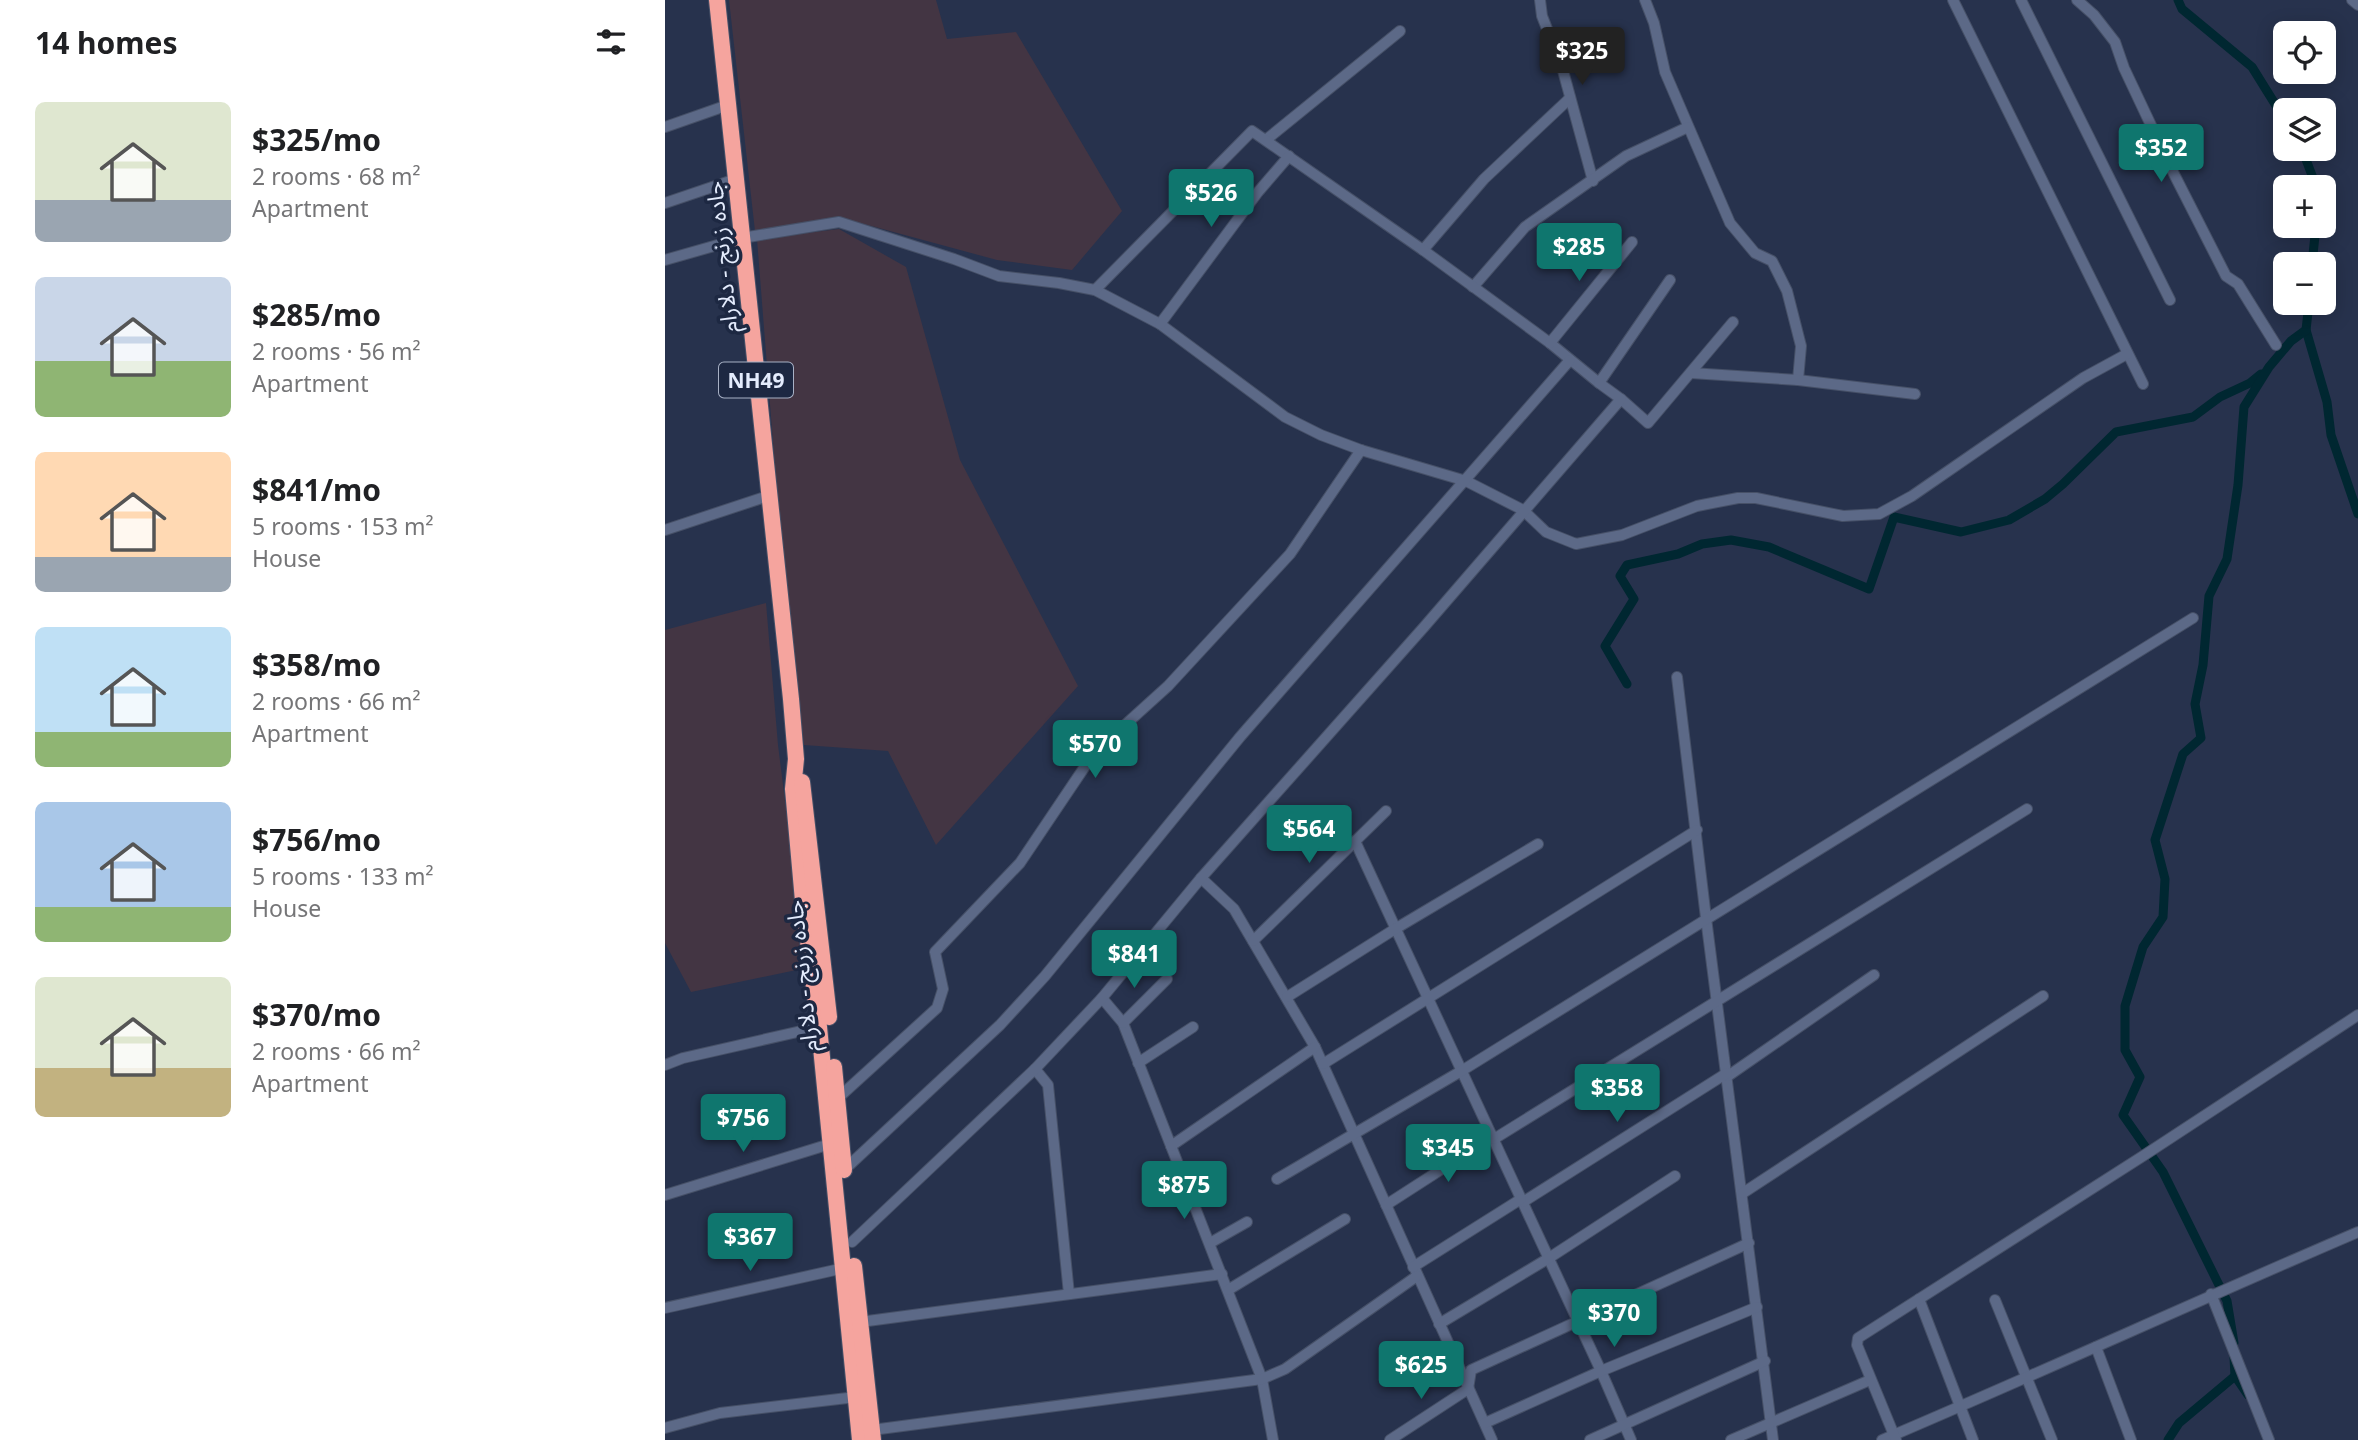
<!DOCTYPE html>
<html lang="en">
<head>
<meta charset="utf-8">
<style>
	:root { --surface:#fff; --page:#f6f6f6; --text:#202124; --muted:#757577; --accent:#0f766e }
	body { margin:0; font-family:"Noto Sans","Noto Sans Arabic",sans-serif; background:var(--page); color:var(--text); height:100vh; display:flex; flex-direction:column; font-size:26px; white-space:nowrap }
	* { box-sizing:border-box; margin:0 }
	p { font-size:23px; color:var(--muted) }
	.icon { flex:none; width:38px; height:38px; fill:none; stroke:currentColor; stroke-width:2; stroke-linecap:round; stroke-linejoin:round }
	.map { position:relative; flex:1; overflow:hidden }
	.sheet { display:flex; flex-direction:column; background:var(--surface); width:665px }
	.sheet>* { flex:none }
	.controls { position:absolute; left:1608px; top:21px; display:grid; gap:14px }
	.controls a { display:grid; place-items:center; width:63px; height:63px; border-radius:10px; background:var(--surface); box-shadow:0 4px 18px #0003; font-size:35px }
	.price { position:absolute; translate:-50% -60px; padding:0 16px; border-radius:7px; background:var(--accent); color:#fff; font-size:23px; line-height:46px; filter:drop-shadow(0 2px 4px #0008) }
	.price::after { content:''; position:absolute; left:50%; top:42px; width:21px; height:16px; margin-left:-10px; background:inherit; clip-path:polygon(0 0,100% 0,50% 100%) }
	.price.on { background:#222; color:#fff }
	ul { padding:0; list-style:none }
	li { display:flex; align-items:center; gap:21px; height:175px; padding:0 35px }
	li span { display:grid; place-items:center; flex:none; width:196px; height:140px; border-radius:10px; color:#555 }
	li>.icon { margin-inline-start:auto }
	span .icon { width:84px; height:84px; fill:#fffc; stroke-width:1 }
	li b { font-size:30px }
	h2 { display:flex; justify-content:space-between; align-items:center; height:84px; padding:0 35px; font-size:30px }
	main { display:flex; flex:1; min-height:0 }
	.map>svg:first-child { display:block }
</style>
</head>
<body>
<main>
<section class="sheet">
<h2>14 homes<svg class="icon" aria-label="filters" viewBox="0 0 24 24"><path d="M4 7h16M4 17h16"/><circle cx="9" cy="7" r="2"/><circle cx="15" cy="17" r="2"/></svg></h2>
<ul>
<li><span style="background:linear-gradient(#dfe7d0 70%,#9aa5b1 0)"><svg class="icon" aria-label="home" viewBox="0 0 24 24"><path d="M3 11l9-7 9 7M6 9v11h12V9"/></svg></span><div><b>$325/mo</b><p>2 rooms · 68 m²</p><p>Apartment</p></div></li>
<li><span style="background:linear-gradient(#c9d6e8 60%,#8fb573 0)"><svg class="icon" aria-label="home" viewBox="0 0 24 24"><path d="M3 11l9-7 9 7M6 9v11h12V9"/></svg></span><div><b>$285/mo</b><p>2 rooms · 56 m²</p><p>Apartment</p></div></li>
<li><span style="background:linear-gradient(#ffd9b3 75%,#9aa5b1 0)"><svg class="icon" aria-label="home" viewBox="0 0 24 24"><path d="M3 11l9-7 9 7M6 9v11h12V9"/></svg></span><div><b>$841/mo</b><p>5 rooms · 153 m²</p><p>House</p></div></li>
<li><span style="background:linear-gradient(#bfe0f5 75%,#8fb573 0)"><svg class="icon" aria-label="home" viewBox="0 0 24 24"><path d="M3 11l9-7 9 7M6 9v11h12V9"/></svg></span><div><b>$358/mo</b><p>2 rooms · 66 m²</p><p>Apartment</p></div></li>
<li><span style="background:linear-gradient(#a9c7e8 75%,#8fb573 0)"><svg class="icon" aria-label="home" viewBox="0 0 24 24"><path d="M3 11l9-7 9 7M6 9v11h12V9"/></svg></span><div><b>$756/mo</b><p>5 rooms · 133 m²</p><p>House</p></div></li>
<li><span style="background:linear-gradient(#dfe7d0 65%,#c2b280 0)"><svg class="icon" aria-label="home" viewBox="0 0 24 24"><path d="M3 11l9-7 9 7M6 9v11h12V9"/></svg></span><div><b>$370/mo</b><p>2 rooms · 66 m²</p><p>Apartment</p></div></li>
</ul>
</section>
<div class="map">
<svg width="1693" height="1440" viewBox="0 0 1693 1440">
	<rect width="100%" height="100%" fill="#27324d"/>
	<g fill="#433543">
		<polygon points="64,0 271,0 282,39 351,32 457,211 407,270 332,260 177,218 90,231"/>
		<polygon points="174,229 241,267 295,460 413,686 271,845 223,751 139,745 115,531 92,239"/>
		<polygon points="101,603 113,745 141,968 26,992 0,943 0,630"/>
	</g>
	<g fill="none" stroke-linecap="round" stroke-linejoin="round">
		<g stroke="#002731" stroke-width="9">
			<polyline points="1513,0 1517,9 1587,67 1620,120"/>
			<polyline points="1637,149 1648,178 1648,187"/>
			<polyline points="1647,264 1651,226"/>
			<polyline points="1644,303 1641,330 1662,402 1666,435 1693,514"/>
			<polyline points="962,684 940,646 969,599 955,576 962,565 1013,554 1037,544 1066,540 1104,547 1204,589 1229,517 1296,532 1344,520 1380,499 1398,484 1451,432 1528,417 1555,397 1585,383 1596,374"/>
			<polyline points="1569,1343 1562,1301 1552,1281 1498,1172 1458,1115 1475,1077 1460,1050 1460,1006 1478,947 1498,917 1500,879 1490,840 1518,754 1536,738 1530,704 1538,665 1544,596 1562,559 1573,485 1579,407 1604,367 1626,341 1641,330"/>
			<polyline points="1569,1357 1570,1376 1583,1395"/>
			<polyline points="1503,1440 1514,1423 1570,1376"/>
		</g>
		<g stroke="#465067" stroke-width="12">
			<g id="minor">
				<polyline points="875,0 877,16 897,67 928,181"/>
				<polyline points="980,0 989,23 1000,72 1065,223 1090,253 1107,261 1122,291 1136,346 1133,380"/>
				<polyline points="1288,0 1478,384"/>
				<polyline points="1356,0 1505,300"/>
				<polyline points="1412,0 1429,15 1450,42 1459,68 1509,174 1561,276 1573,284 1611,345"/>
				<polyline points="1687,0 1693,5"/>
				<polyline points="0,127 63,105"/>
				<polyline points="602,139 735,31"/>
				<polyline points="0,203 71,179"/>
				<polyline points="758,250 819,179 904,99"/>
				<polyline points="0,260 77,238 174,222 289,259 334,276 394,283 430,290 495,324 620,417 656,435 696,450 801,481 858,510 881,532 911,544 957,535 1032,506 1073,498 1091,498 1178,516 1214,514 1247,496 1418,378 1462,354"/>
				<polyline points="808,287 860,227 961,156 1023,127"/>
				<polyline points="430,290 587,131 758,250 885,343 934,383"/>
				<polyline points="495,324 593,192 624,156"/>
				<polyline points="885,343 967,242"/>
				<polyline points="1026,373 1133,380 1250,394"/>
				<polyline points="956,399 983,423 1068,322"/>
				<polyline points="0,530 103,496"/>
				<polyline points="1012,677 1041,918 1108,1440"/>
				<polyline points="690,841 936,1371 966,1440"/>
				<polyline points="536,878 569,909 650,1047 827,1440"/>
				<polyline points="588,941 721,811"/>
				<polyline points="622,997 730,929 873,844"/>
				<polyline points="437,998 458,1023 597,1379 608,1440"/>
				<polyline points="458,1023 502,979"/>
				<polyline points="473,1063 528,1027"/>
				<polyline points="658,1064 1032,830"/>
				<polyline points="0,1065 18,1058 154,1027"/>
				<polyline points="370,1069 383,1085 404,1294"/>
				<polyline points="1063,1076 1209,975"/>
				<polyline points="172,1099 272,1008 278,989 270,952 355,863 429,753 503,686 625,554 696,450"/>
				<polyline points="829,1139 1362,809"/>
				<polyline points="506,1146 650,1047"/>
				<polyline points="179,1170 335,1025 380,976 575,737 905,360"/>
				<polyline points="612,1179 798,1070 1528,618"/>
				<polyline points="1078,1193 1378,996"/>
				<polyline points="0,1195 165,1144"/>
				<polyline points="858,1202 1062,1073"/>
				<polyline points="721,1205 828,1136"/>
				<polyline points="187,1242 370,1069 437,998 536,878 759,627 956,399 934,383 1005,280"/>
				<polyline points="545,1243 582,1222"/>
				<polyline points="748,1267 856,1199"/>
				<polyline points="563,1290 680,1219"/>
				<polyline points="1546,1294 1604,1440"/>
				<polyline points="1254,1299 1308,1440"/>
				<polyline points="1330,1300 1387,1440"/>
				<polyline points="0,1308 179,1268"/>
				<polyline points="195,1322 557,1274"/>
				<polyline points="774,1324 884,1258 1010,1176"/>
				<polyline points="1431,1347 1466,1440"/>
				<polyline points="820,1423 936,1371 1092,1307"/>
				<polyline points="0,1428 55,1413 191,1397"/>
				<polyline points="207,1430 597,1379 620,1369 752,1276"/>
				<polyline points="725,1440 803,1389 806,1370 1084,1243"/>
				<polyline points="925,1440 1100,1361"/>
				<polyline points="1066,1440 1205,1380"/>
				<path d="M1217,1440C1377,1372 1534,1300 1693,1232"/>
				<polyline points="1231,1440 1192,1345 1193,1338 1478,1156 1693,1015"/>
			</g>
		</g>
		<g stroke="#465067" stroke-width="18">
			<g id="highway">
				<polyline points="52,0 126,699 131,759 128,789 138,901 154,1027 195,1440"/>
				<polyline points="137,782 164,1017"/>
				<polyline points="169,1067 179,1170"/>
				<polyline points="189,1266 208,1440"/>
			</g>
		</g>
		<use href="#minor" stroke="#5c6987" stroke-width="10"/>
		<use href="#highway" stroke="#f5a49e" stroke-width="16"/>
	</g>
	<g text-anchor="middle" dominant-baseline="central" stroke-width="7" stroke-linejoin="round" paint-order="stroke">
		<rect fill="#1d2842" stroke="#a8b1c5" stroke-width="2" x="54" y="362.5" width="74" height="35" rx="5"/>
		<g font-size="21" font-weight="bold" fill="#e4ecfd">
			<text x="91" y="380">NH49</text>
		</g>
		<g font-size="23" fill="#e4ecfd" stroke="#1d2842">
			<text transform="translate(56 257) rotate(-96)">جاده زرنج - دلارام</text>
			<text transform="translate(136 976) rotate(-96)">جاده زرنج - دلارام</text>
		</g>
	</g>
</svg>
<div class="controls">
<a><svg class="icon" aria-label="locate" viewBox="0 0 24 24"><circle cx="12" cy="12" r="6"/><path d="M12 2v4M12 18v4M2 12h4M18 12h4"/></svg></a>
<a><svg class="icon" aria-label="layers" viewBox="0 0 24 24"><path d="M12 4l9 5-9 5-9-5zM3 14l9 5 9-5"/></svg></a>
<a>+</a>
<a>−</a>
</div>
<b class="price on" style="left:917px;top:87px">$325</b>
<b class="price" style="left:1496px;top:184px">$352</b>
<b class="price" style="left:546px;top:229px">$526</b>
<b class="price" style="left:914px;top:283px">$285</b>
<b class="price" style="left:430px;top:780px">$570</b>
<b class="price" style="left:644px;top:865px">$564</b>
<b class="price" style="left:469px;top:990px">$841</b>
<b class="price" style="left:952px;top:1124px">$358</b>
<b class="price" style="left:78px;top:1154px">$756</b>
<b class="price" style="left:783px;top:1184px">$345</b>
<b class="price" style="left:519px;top:1221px">$875</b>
<b class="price" style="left:85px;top:1273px">$367</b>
<b class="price" style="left:949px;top:1349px">$370</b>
<b class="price" style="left:756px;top:1401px">$625</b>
</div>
</main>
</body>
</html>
